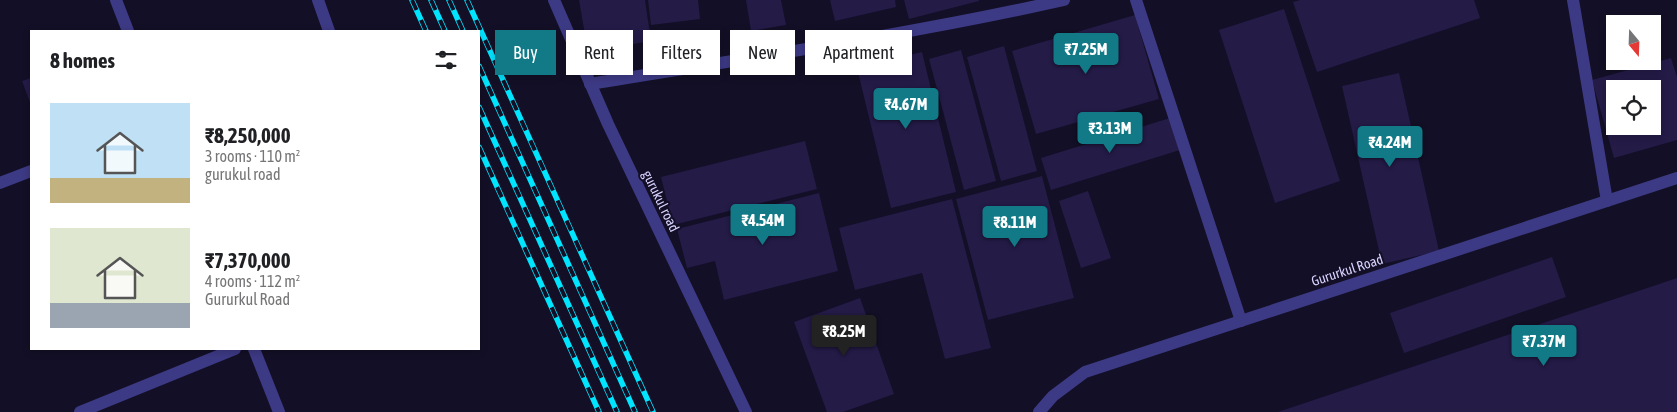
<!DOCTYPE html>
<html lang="en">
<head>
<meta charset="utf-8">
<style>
	:root { --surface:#fff; --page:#f6f6f6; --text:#202124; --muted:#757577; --accent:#127987 }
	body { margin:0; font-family:"Asap Condensed",sans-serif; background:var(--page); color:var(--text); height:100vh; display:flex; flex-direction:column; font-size:19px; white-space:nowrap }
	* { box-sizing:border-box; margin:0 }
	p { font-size:16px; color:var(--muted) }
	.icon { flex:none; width:28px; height:28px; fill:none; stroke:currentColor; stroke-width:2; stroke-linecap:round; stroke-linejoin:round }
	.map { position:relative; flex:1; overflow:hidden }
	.details { position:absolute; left:30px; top:30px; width:450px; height:320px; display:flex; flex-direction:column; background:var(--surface); border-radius:0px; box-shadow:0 2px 8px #0003 }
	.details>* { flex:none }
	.hud { position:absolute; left:495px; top:30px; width:475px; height:45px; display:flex; gap:10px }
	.needle { width:32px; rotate:161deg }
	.controls { position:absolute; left:1606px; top:15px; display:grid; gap:10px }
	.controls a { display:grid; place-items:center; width:55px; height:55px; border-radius:0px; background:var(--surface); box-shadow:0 2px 8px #0003; font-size:25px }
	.price { position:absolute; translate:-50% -42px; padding:0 11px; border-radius:5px; background:var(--accent); color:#fff; font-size:16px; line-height:32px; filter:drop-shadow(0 1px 2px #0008) }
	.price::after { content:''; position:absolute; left:50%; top:30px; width:15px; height:11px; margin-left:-8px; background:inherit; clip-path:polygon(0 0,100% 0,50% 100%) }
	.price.selected { background:#222; color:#fff }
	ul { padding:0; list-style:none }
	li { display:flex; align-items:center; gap:15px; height:125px; padding:0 20px }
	li span { display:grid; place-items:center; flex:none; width:140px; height:100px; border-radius:0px; color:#555 }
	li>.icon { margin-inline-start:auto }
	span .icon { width:60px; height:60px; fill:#fffc; stroke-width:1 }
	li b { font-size:21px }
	h2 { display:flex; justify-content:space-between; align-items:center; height:60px; padding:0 20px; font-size:21px }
	.pill { padding:0 18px; border-radius:0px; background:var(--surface); box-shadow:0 2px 8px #0003; font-size:18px; line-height:45px }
	.pill.selected { background:var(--accent); color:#fff }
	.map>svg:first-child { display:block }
</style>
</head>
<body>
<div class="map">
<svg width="1677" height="412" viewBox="0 0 1677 412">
	<rect width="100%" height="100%" fill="#130f26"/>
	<g fill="#241b47" fill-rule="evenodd">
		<polygon points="579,0 645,0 651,41 588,52"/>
		<polygon points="648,0 698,0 700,19 651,25"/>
		<polygon points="746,0 781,0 786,25 751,31"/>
		<polygon points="830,0 895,0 896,7 835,21"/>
		<polygon points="904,0 979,0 979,1 909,19"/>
		<polygon points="1300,0 1474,0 1480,18 1317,72 1293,2"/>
		<polygon points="1284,9 1340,181 1275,203 1219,30"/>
		<polygon points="1135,15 1159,99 1036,134 1012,51"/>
		<polygon points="1004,46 1037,171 1001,181 967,57"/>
		<polygon points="961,50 996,181 964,190 929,59"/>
		<polygon points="922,52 956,192 891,208 857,68"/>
		<path d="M1671,58L1677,77V140L1614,158L1592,80ZM1615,89H1652V126H1615Z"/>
		<polygon points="1399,73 1439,251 1382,264 1342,86"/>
		<polygon points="31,78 31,105 22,81"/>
		<polygon points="1170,118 1180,150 1051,190 1041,158"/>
		<polygon points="805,141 817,189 673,225 661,177"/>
		<polygon points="1042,176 1074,298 988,320 956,199"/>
		<polygon points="1088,191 1111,258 1081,268 1059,201"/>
		<polygon points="819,193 838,271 724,300 715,261 687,268 677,229"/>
		<polygon points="952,199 991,348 945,359 922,273 855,290 839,228"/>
		<polygon points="1552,257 1566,297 1404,353 1390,313"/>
		<polygon points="1677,278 1677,412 1278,412"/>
		<polygon points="860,298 894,394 843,412 827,412 794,322"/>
	</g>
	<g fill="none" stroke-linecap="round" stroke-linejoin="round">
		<g stroke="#3d3a85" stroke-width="12">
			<polyline points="116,0 128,31"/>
			<polyline points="318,0 329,31"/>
			<polyline points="1136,0 1241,321"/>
			<polyline points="1573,0 1607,201"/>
			<path d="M590,84C748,58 908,35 1064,0"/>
			<polyline points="0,183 31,171"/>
			<polyline points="254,349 279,412"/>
			<polyline points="80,412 235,349"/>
		</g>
		<polyline stroke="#3d3a85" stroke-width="12" points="554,0 608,124 746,412"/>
		<polyline stroke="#3d3a85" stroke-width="12" points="1039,412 1053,396 1085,372 1677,178"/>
		<g stroke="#00e5ff" stroke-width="5.5">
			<g id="rail">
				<polyline points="412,0 426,31"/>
				<polyline points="431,0 445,31"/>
				<polyline points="449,0 463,31"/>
				<polyline points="467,0 653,412"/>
				<polyline points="479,66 635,412"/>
				<polyline points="479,107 617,412"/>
				<polyline points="479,147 599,412"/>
			</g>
		</g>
		<use href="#rail" stroke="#130f26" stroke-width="4" stroke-dasharray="11" stroke-linecap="butt"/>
	</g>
	<g text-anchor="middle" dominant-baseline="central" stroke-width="4" stroke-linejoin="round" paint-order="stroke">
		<g font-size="14" fill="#d9d4ff" stroke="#130f26">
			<text transform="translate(661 201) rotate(64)">gurukul road</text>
			<text transform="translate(1347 270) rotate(-18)">Gururkul Road</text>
		</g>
	</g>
</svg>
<div class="controls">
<a><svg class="needle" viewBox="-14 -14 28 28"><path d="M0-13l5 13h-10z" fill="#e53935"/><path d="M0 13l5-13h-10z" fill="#757577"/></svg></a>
<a><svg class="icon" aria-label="locate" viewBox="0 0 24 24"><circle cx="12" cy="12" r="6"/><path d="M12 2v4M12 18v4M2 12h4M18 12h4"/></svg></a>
</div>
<b class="price" style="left:1086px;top:75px">₹7.25M</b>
<b class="price" style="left:906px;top:130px">₹4.67M</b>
<b class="price" style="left:1110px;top:154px">₹3.13M</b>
<b class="price" style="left:1390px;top:168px">₹4.24M</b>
<b class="price" style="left:763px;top:246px">₹4.54M</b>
<b class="price" style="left:1015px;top:248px">₹8.11M</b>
<b class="price selected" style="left:844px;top:357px">₹8.25M</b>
<b class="price" style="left:1544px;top:367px">₹7.37M</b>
<div class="hud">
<a class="pill selected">Buy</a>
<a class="pill">Rent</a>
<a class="pill">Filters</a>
<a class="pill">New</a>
<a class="pill">Apartment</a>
</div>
<section class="details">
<h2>8 homes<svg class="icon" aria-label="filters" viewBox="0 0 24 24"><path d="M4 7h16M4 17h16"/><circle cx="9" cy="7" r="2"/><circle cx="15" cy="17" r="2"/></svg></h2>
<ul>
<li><span style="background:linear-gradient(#bfe0f5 75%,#c2b280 0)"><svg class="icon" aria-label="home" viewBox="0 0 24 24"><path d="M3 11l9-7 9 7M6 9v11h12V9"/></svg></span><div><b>₹8,250,000</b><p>3 rooms · 110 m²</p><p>gurukul road</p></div></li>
<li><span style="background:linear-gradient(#dfe7d0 75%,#9aa5b1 0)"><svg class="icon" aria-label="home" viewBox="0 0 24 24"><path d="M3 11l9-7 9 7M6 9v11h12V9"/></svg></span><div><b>₹7,370,000</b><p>4 rooms · 112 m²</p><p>Gururkul Road</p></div></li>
</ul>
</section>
</div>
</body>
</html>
